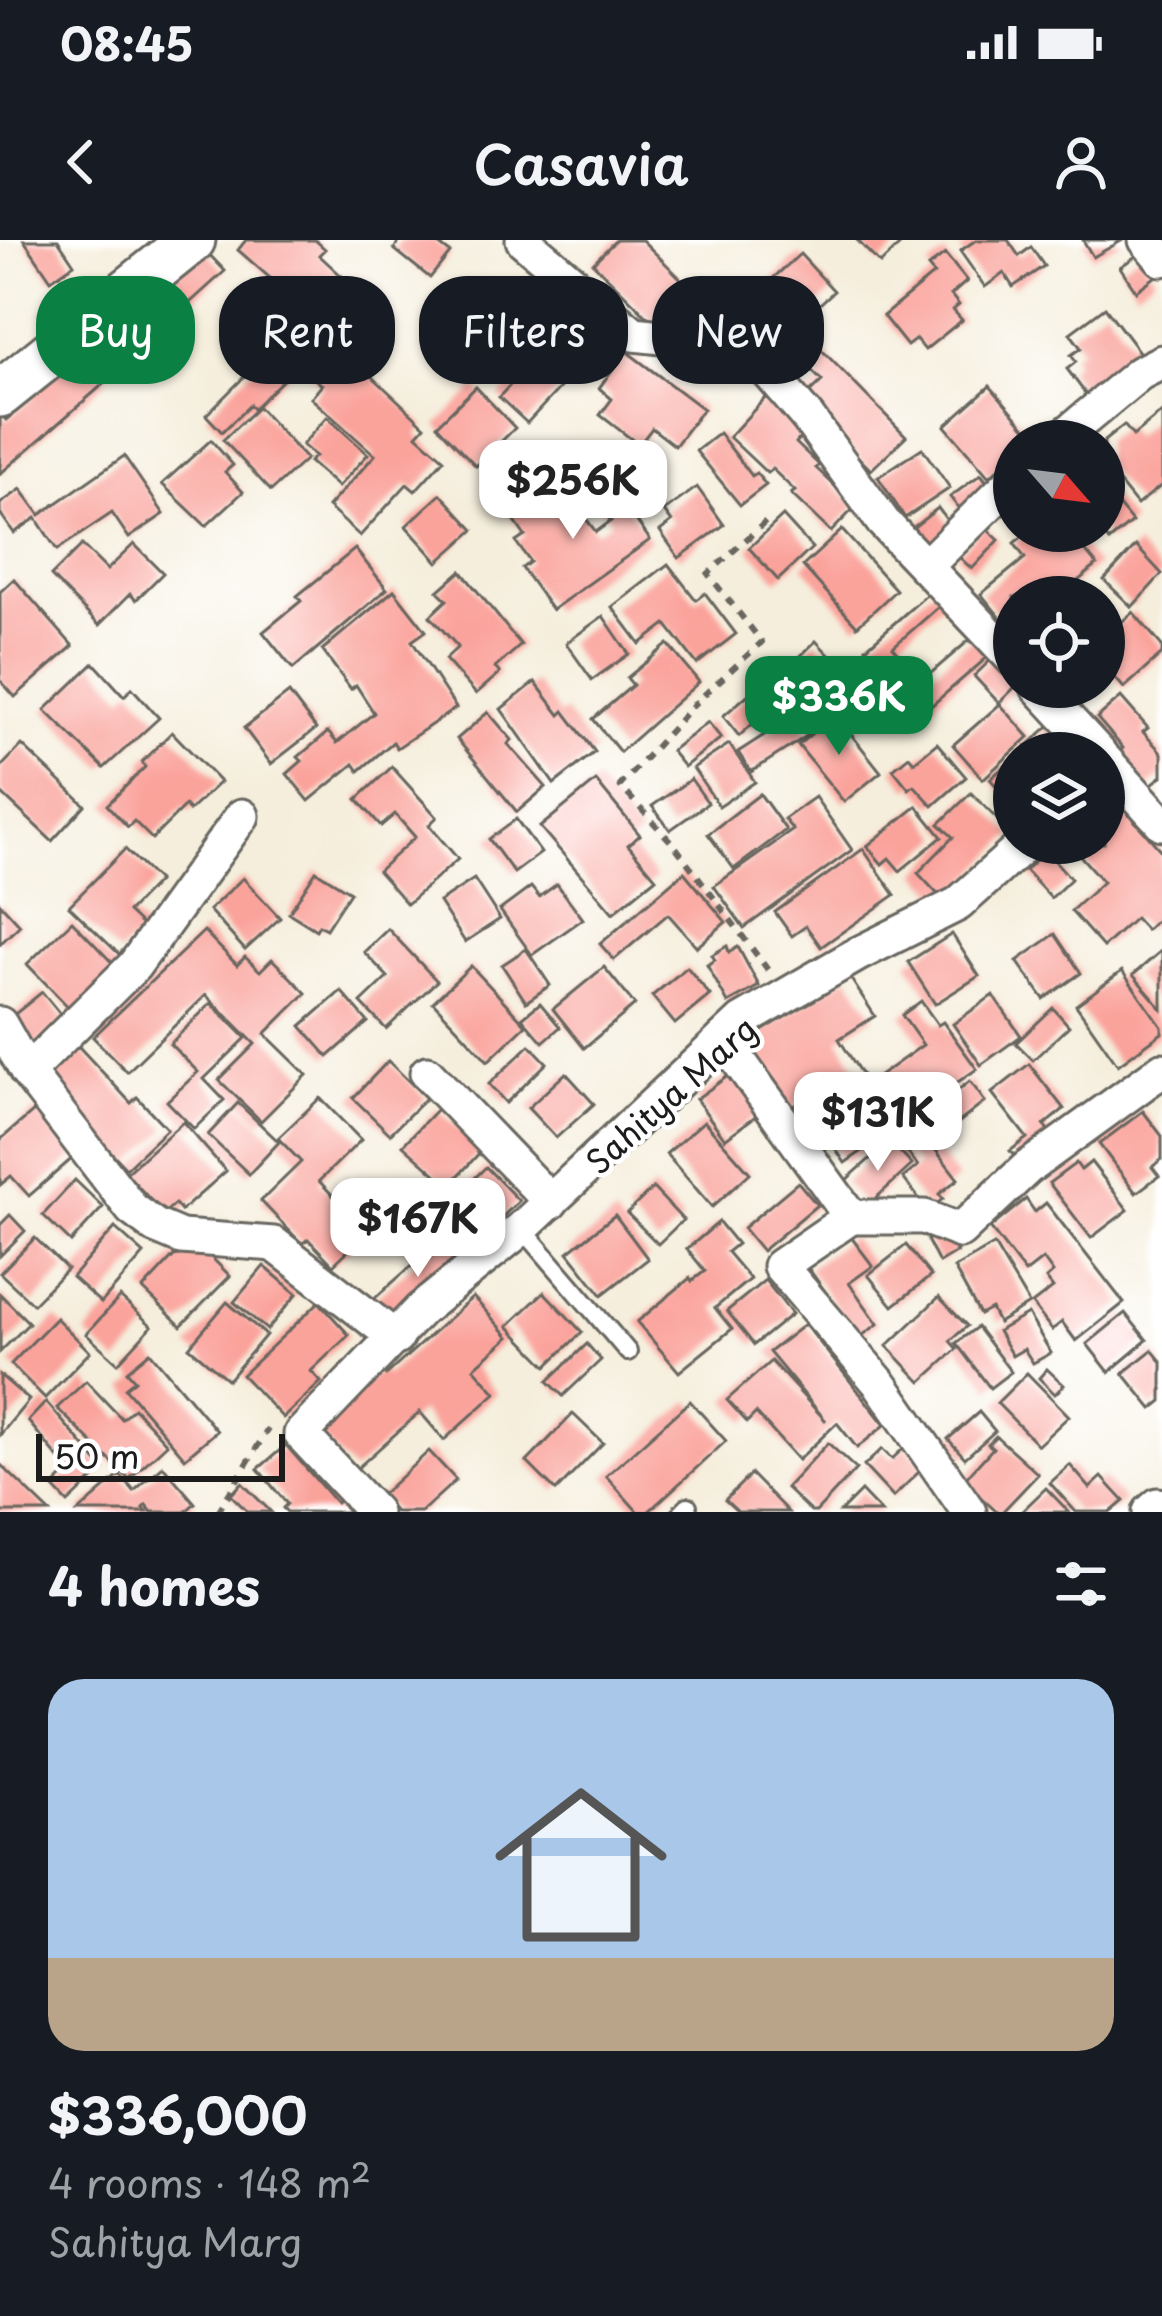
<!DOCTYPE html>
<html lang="en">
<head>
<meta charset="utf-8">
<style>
	:root { --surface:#171b24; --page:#20242c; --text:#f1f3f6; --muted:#9ea1a6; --accent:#0b8043 }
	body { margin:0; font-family:"Playpen Sans",sans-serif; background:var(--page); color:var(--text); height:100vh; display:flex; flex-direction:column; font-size:45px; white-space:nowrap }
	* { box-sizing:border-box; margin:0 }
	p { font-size:39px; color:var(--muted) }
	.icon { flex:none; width:66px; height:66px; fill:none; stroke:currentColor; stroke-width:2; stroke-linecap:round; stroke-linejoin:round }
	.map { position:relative; height:1272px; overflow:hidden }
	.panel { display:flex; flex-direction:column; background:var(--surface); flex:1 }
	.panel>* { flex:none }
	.guide { position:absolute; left:36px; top:36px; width:1092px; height:108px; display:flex; gap:24px }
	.needle { width:78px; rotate:118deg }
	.fabs { position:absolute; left:993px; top:180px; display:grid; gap:24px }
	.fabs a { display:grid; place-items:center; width:132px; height:132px; border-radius:50%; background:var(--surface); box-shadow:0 3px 9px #0004; font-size:60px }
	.scale { position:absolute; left:36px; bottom:30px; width:249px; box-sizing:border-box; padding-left:12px; border:6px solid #1c1c1c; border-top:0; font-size:33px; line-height:42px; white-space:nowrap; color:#1c1c1c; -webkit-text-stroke:9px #fff; paint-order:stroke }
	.price { position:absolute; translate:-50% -102px; padding:0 27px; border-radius:24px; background:#fff; color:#222; font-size:39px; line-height:78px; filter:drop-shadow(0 3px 6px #0008) }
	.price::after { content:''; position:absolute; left:50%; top:72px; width:36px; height:27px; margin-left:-18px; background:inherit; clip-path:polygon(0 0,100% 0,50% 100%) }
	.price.on { background:var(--accent); color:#fff }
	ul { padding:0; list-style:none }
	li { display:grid; align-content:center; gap:24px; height:636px; padding:0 48px }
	li span { display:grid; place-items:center; height:372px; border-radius:36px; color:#555 }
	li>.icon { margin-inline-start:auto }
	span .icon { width:216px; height:216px; fill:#fffc; stroke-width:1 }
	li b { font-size:51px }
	h2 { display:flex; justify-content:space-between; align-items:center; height:144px; padding:0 48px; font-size:51px }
	.tag { padding:0 42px; border-radius:48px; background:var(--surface); box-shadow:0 3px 9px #0004; font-size:42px; line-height:108px }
	.tag.on { background:var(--accent); color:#fff }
	.status { display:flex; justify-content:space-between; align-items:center; height:84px; padding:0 60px; background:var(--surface); direction:ltr }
	.status svg { height:33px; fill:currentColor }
	header { display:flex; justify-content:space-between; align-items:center; height:156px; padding:0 48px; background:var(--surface); font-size:54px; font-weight:600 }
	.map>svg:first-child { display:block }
</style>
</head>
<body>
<div class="status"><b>08:45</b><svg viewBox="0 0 49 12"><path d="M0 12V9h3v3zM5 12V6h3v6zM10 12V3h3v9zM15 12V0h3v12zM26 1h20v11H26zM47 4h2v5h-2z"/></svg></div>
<header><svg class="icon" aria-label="back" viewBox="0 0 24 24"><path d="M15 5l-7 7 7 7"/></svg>Casavia<svg class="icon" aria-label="person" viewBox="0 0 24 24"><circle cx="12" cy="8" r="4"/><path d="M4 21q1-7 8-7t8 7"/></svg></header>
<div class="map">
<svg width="1162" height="1272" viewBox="0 0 1162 1272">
	<rect width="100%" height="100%" fill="#fff"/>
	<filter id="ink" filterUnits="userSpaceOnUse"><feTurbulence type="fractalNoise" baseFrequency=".00833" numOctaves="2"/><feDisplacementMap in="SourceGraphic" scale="24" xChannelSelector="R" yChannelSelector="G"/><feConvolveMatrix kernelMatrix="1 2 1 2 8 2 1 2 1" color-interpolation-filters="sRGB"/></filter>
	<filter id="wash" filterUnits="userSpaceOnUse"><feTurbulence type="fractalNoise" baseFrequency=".004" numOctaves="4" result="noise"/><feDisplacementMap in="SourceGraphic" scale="48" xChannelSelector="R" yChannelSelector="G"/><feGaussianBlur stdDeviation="2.7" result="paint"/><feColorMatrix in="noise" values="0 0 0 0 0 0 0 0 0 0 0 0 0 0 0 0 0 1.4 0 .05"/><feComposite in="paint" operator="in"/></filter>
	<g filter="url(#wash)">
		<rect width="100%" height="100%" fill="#f5eedc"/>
		<g id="blocks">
			<g fill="#faa39b">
				<polygon points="24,0 58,0 74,24 51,40"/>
				<polygon points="246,0 315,0 325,9 319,15 359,52 324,91 425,186 417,195 444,219 415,251 407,244 360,296 328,267 375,215 311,158 322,145 254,88 286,52 238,10"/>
				<polygon points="401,0 433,0 450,13 430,38 394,9"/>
				<polygon points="616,0 642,0 689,47 654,83 593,23"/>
				<polygon points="857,0 905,0 880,24"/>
				<polygon points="976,0 1008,0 1019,16 1031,7 1044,26 1013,47 1004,33 985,47 960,11"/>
				<polygon points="1083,0 1123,0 1093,17"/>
				<polygon points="204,9 225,31 110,135 91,113"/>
				<polygon points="800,14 834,51 783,98 763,76 784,57 770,41"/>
				<polygon points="945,14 967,41 951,55 959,65 953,70 962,80 925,110 916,99 907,106 883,76 934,34 928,27"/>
				<polygon points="1139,14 1155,37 1136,51 1120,27"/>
				<polygon points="1105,67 1145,120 1091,161 1067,129 1076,122 1071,115 1081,108 1070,93"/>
				<polygon points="580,70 608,96 527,183 499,157"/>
				<polygon points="812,100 906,196 871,230 833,192 798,164 822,141 796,115"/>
				<polygon points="83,111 107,141 0,234 0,173 6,180 34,157 30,153"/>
				<polygon points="626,111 703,169 675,206 652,188 639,205 600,175 612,159 599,148"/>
				<polygon points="267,114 288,135 253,169 250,165 222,192 206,175"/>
				<polygon points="990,146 1035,198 1014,201 1014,216 989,237 945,186"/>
				<polygon points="476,147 515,188 476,226 437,185"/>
				<polygon points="767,156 805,192 796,203 819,225 816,228 856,266 831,292 791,254 795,251 772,229 767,233 729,197"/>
				<polygon points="258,167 306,219 271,251 223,200"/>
				<polygon points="1162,172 1162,245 1137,265 1104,224 1104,201 1124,185 1133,196"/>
				<polygon points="327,177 368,214 338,247 309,222 315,216 302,205"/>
				<polygon points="719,193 752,236 756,233 766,245 740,265 696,211"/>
				<polygon points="211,200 233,225 225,232 243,252 206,286 162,244"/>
				<polygon points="922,208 950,248 905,278 878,237"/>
				<polygon points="124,216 164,274 129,298 112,273 57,310 36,278 14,293 0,273 0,264 21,249 40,275"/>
				<polygon points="981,234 994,252 964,275 950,257"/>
				<polygon points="609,242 650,300 552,370 522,328 530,322 516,302 525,296 507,270 539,247 552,264 567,254 596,292 611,281 592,255"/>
				<polygon points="697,247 724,285 679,318 660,291 672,282 664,271"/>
				<polygon points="1104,248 1132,282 1109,301 1101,291 1104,291"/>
				<polygon points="441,254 474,290 438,322 406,286"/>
				<polygon points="938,268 952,287 924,308 910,290"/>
				<polygon points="783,276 812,308 778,340 749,308"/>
				<polygon points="984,286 999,300 972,329 957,315"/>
				<polygon points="842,290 896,350 857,386 803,326"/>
				<polygon points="1029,291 1069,291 1097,325 1059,357 1014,357 1014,394 981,354 1025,318 1014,303"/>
				<polygon points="134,304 163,333 136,360 130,354 99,385 51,336 82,305 107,330"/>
				<polygon points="1136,306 1162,334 1132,367 1104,340"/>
				<polygon points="355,309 387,349 293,429 263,392 301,361 297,356"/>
				<polygon points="668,324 696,360 705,353 736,394 697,424 666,384 640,404 612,367"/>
				<polygon points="461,331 521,405 495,428 500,433 476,454 445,419 458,407 430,376 447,360 438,351"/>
				<polygon points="14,339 73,406 15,457 0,440 0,352"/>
				<polygon points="933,349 944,362 893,407 922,441 974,396 990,415 923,473 866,408"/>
				<polygon points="394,350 426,391 412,401 456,468 397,508 393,502 359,531 354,524 309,561 287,534 302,521 298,517 328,492 337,503 374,473 356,445 351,449 322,410"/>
				<polygon points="1133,372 1162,406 1162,414 1124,448 1105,426 1117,416 1104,397"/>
				<polygon points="603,376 629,414 592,440 566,403"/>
				<polygon points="816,401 876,464 851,488 822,458 812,468 780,436"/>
				<polygon points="668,404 699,442 620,512 593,479 633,445 627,438"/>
				<polygon points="999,412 1014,428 1014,448 999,463 974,436"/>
				<polygon points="94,423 124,456 132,448 159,478 104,528 45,470"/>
				<polygon points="535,442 560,475 564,471 595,512 554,544 501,469"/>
				<polygon points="751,452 767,471 739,496 723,476"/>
				<polygon points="289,453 316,489 271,524 244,488"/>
				<polygon points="1121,457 1148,488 1143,492 1162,513 1162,536 1147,548 1118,514 1123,508 1097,478"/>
				<polygon points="1000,464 1029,497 983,539 953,505"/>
				<polygon points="488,472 512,500 508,504 546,547 517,572 457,499"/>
				<polygon points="835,474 881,532 844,562 798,505"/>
				<polygon points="795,475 808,495 751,532 738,512"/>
				<polygon points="1056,480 1086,513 1019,513"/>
				<polygon points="708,482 721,498 684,527 671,511"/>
				<polygon points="172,492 220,542 189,571 185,566 152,599 134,581 128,587 107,565 145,527 142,522"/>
				<polygon points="937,503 966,537 933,566 914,545 909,549 893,529 909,516 914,522"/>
				<polygon points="729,504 755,542 719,566 693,528"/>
				<polygon points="22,505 85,565 52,601 0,552 0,528"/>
				<polygon points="1014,518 1014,566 990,539"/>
				<polygon points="392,527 437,577 429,585 458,619 407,664 378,631 415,597 395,574 381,586 357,559"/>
				<polygon points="691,539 708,563 670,590 652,566"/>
				<polygon points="596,541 640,595 628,605 656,638 613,673 540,587"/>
				<polygon points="971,553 1013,595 945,662 918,633 953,597 939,584"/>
				<polygon points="1110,553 1162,612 1162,675 1146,690 1135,678 1103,707 1071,671 1103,642 1069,603 1104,603 1104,559"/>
				<polygon points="760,554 786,590 734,629 708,594"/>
				<polygon points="815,557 852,610 744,688 714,646 793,590 784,579"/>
				<polygon points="917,566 942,597 900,631 889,618 882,624 867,606"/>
				<polygon points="516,579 541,613 514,633 489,599"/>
				<polygon points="125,609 158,641 128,672 145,688 119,714 69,666"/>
				<polygon points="863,609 895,655 821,707 806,686 792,696 775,672"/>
				<polygon points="1046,611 1071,639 1051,658 1025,630"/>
				<polygon points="316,631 350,652 326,689 319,685 316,690 289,673"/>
				<polygon points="684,632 726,682 697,707 668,674 614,720 600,704"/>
				<polygon points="243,638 280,678 245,710 209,670"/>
				<polygon points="474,639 500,679 465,702 439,662"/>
				<polygon points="557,644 583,679 532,715 500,670 531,647 539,657"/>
				<polygon points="0,663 20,685 0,704"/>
				<polygon points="72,681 123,734 78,777 27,724"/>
				<polygon points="388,689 437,741 386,789 361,763 388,737 364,712"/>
				<polygon points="204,691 237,725 245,717 260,731 272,719 306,753 265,794 307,835 261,881 219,840 255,804 206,755 127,832 93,797"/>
				<polygon points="952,694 979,736 935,764 908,722"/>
				<polygon points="1055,694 1081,733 1044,759 1017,721"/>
				<polygon points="727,706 729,712 738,707 759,746 728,763 707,725 715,720 712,715"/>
				<polygon points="526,709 550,745 526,762 502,725"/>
				<polygon points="1162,710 1162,769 1133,735"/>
				<polygon points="471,726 526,785 488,821 433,762"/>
				<polygon points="604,727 635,765 584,808 553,769"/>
				<polygon points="687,727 710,755 675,784 652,756"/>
				<polygon points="1122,731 1162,787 1162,793 1118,825 1076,765"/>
				<polygon points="849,736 875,776 839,799 869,846 828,873 815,852 787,871 743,803"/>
				<polygon points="341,751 368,782 328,817 301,786"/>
				<polygon points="42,752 65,780 33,807 10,778"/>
				<polygon points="993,755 1021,796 981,825 953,784"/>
				<polygon points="921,761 938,785 943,782 977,829 903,879 875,839 923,805 902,775"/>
				<polygon points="211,763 246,798 204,839 224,860 194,889 167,861 198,832 170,804"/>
				<polygon points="540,763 560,787 543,802 522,778"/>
				<polygon points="1053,768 1069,786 1033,820 1016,803"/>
				<polygon points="68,795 131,863 137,857 167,889 126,928 33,828"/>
				<polygon points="530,805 547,823 506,863 489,844"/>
				<polygon points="388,821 426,858 390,894 353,858"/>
				<polygon points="1029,824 1064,869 1044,885 1056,901 1023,927 1010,911 1027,898 992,853"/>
				<polygon points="566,833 594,864 556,898 528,868"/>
				<polygon points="732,833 761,872 725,899 696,859"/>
				<polygon points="970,841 985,862 931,904 958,939 939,954 943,959 928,970 903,938 918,926 896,898"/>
				<polygon points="320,858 361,900 319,941 342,965 350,959 375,985 333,1025 308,999 302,1004 261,961 301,922 278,898"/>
				<polygon points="861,862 884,896 845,923 822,888"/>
				<polygon points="238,863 279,902 249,934 208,895"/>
				<polygon points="437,869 482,910 449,946 403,905"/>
				<polygon points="35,870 75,916 29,956 11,936 0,945 0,900"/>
				<polygon points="1143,871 1162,896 1162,919 1152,927 1159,936 1136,953 1099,904"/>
				<polygon points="704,881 750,933 712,967 666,914"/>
				<polygon points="183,882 226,931 181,971 175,964 163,974 126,933"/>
				<polygon points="890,901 912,925 866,967 844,942"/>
				<polygon points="1091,922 1128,970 1091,998 1049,943 1076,923 1081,930"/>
				<polygon points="486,927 519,961 484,994 452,960"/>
				<polygon points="75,940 103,967 71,1002 43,975"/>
				<polygon points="798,942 817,965 762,1011 743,988"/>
				<polygon points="653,948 683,980 658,1004 627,973"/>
				<polygon points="1026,959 1035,972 1046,963 1124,1063 1076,1101 1062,1082 1052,1090 1032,1064 1053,1048 1046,1039 1053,1033 1043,1019 1025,1033 990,988"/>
				<polygon points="10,975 25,991 0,1016 0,985"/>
				<polygon points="615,975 648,1019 602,1055 568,1012"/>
				<polygon points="719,982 737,1004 727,1012 750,1039 715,1068 732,1089 679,1132 637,1082 690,1038 692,1041 705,1031 687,1009"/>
				<polygon points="115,988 144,1014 101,1063 72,1037"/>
				<polygon points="945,990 957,1012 939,1023 927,1000"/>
				<polygon points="450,992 469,1015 386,1087 367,1065"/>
				<polygon points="851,997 873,1026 849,1043 878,1084 859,1098 808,1028"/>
				<polygon points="35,998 67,1029 33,1064 0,1033"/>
				<polygon points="906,1005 931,1036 893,1066 868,1035"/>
				<polygon points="994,1005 1029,1064 998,1083 991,1069 980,1075 954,1028"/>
				<polygon points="204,1010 230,1036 181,1086 143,1049 174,1016"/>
				<polygon points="264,1026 297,1054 267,1090 234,1062"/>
				<polygon points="765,1040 792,1074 754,1105 727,1071"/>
				<polygon points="544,1052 582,1092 547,1126 508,1086"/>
				<polygon points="0,1054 29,1083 0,1112"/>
				<polygon points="120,1057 152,1086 118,1123 86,1094"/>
				<polygon points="473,1057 509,1097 474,1128 496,1153 444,1200 420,1172 353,1232 314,1189 381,1129 386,1135"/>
				<polygon points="939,1057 967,1086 950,1101 957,1109 921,1142 887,1106"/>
				<polygon points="227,1062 266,1095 228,1140 189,1107"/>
				<polygon points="319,1062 349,1095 311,1131 321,1142 283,1178 242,1135"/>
				<polygon points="1125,1073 1147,1100 1109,1132 1087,1104"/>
				<polygon points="1028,1074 1051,1113 1033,1123 1024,1109 1012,1116 998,1091"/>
				<polygon points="56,1078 90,1112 45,1158 11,1124"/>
				<polygon points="805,1084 885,1185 857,1208 837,1183 798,1220 756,1173 747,1182 727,1160 771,1121 826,1181 769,1112"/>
				<polygon points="977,1087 1011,1132 990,1148 956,1103"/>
				<polygon points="587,1104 601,1120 563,1156 548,1141"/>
				<polygon points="1152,1110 1162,1122 1162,1161 1152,1169 1123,1133"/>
				<polygon points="150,1112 217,1191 185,1218 125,1148 135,1140 127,1131"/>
				<polygon points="1047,1129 1064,1145 1055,1154 1039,1138"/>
				<polygon points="1027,1133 1069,1176 1038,1205 997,1163"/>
				<polygon points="0,1135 29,1160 0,1195"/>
				<polygon points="86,1141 122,1179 134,1168 167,1204 129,1239 57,1168"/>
				<polygon points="690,1161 726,1201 648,1272 638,1272 606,1236"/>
				<polygon points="46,1162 104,1229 68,1263 53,1247 69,1231 28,1181"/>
				<polygon points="979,1172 995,1191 965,1218 948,1199"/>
				<polygon points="573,1174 603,1203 556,1251 527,1222"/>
				<polygon points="996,1196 1038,1234 1002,1272 997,1272 963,1241 993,1208 988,1204"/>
				<polygon points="828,1203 856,1229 816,1272 811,1272 786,1248"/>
				<polygon points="286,1205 336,1263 343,1257 356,1272 287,1272 283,1268 287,1264 258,1229"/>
				<polygon points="906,1206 925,1226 893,1257 864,1226 882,1209 892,1219"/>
				<polygon points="429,1211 456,1240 421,1272 395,1272 380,1256"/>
				<polygon points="0,1224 50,1272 0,1272"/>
				<polygon points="1070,1225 1090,1248 1102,1237 1124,1261 1111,1272 1076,1272 1050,1243"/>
				<polygon points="163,1226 195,1263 185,1272 152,1272 146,1265 143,1268 147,1272 78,1272 120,1235 134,1251"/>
				<polygon points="751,1234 788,1272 738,1272 725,1260"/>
				<polygon points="242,1243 271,1272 248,1272 231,1255"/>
				<polygon points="1046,1248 1069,1272 1021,1272"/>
				<polygon points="861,1251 881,1272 840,1272"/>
			</g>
		</g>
	</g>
	<g filter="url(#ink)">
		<use href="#blocks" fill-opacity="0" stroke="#68665f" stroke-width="3"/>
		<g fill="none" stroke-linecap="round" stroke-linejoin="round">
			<g stroke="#68665f" stroke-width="22">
				<g id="service">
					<polyline points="522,988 628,1112"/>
					<polyline points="682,1272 688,1266"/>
				</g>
			</g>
			<g stroke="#68665f" stroke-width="39">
				<g id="minor">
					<polyline points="523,0 634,94 746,106 808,178 883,282 1014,420"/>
					<polyline points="1146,0 1162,19"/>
					<polyline points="1058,201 1140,133 1162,122"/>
					<polyline points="927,325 1014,239"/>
					<polyline points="1038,447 1099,513"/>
					<polyline points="1104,519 1162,583"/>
					<polyline points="0,784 27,832 132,969 155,986 181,997 274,1004 396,1098"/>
					<polyline points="723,799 851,977 780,1026 881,1145 969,1272"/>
					<polyline points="27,832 134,726 242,576"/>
					<polyline points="427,833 551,962"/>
					<polyline points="851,977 924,977 960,991 1027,928 1162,830"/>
					<polyline points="374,1272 301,1194 420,1070 522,988 742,781 858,714 958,664 1026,603"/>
					<polyline points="1150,1272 1158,1265 1162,1270"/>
				</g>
			</g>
			<g stroke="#68665f" stroke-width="51">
				<polyline id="secondary" points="0,154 192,0"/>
			</g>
			<g stroke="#68665f" stroke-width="6" stroke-dasharray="9 9" stroke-linecap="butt">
				<polyline points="768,730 675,606 620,546 694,464 762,402 708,334 771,277"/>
				<polyline points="218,1272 268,1189"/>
			</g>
			<use href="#service" stroke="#fff" stroke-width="16"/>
			<use href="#minor" stroke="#fff" stroke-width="33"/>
			<use href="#secondary" stroke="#fff" stroke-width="45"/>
		</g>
	</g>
	<g text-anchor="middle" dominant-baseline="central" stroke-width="9" stroke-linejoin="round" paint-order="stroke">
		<g font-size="33" fill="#1c1c1c" stroke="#fff">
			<text transform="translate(670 854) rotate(-42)">Sahitya Marg</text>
		</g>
	</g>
</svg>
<div class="fabs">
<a><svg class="needle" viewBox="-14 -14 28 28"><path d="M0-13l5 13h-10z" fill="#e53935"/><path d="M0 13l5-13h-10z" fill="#9ea1a6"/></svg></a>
<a><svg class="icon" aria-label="locate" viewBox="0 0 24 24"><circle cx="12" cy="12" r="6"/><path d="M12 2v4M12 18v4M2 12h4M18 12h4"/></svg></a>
<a><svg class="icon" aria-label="layers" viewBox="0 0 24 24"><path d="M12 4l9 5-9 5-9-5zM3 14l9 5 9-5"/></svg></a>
</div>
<div class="scale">50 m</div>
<b class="price" style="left:573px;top:302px">$256K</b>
<b class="price on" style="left:839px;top:518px">$336K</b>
<b class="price" style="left:878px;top:934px">$131K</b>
<b class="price" style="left:418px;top:1040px">$167K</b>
<div class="guide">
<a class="tag on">Buy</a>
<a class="tag">Rent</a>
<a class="tag">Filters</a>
<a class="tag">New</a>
</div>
</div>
<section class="panel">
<h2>4 homes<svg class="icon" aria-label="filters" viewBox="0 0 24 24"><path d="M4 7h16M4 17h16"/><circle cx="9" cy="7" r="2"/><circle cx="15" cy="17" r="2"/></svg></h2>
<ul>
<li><span style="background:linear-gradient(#a9c7e8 75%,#b9a48a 0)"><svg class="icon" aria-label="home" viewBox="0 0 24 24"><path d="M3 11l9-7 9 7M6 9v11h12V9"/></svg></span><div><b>$336,000</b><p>4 rooms · 148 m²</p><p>Sahitya Marg</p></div></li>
</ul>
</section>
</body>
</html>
